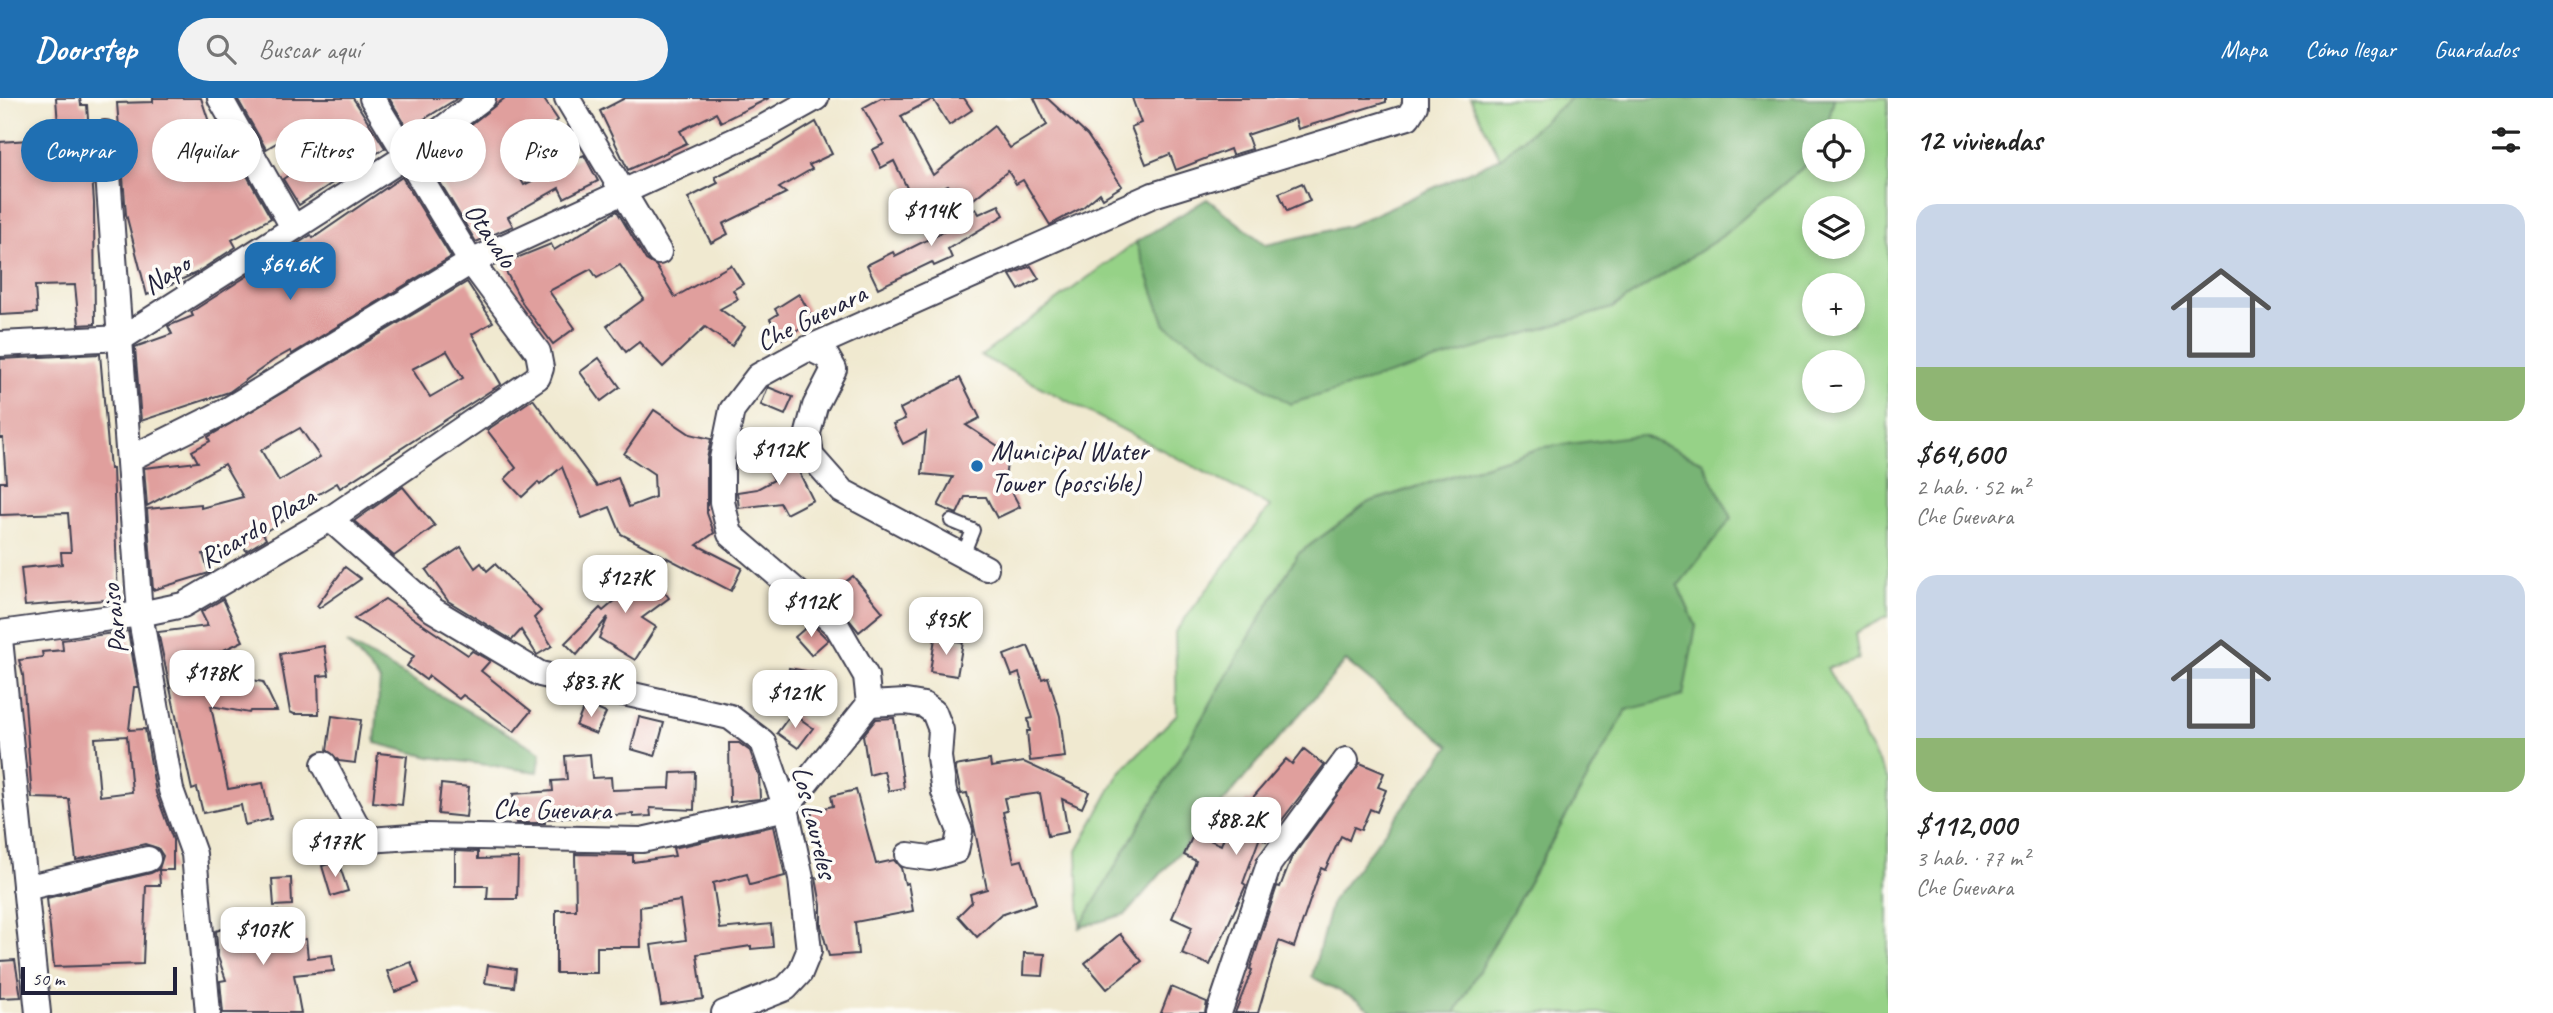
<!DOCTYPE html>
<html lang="es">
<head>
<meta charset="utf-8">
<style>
	:root { --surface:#fff; --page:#f2f2f2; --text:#222; --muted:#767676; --accent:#1f6fb2 }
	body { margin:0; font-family:Caveat,sans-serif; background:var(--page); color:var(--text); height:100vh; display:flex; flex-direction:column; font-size:26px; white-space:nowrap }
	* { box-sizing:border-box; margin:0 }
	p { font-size:23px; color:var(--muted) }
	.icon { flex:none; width:38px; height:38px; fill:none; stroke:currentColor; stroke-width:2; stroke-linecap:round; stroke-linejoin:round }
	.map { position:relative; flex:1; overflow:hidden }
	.panel { display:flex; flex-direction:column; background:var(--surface); width:665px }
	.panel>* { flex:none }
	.top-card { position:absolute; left:21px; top:21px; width:665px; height:63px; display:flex; gap:14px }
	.fabs { position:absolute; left:1802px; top:21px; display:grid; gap:14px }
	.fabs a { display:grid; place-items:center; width:63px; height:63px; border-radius:50%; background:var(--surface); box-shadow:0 4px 10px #0003; font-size:35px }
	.scale { position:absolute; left:21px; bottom:18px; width:156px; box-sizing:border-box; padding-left:7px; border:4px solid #22223b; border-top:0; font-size:19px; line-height:24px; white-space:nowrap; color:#22223b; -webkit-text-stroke:5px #fdfcf7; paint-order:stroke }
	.price { position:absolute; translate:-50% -60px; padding:0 16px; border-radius:14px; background:#fff; color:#222; font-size:23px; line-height:46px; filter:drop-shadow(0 2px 4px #0008) }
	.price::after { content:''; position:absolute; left:50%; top:42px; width:21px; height:16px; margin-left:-10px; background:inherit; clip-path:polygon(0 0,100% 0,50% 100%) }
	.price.current { background:var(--accent); color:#fff }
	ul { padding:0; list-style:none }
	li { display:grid; align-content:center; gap:14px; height:371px; padding:0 28px }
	li span { display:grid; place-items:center; height:217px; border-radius:21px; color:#555 }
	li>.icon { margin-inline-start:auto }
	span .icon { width:126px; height:126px; fill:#fffc; stroke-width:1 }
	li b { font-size:30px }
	h2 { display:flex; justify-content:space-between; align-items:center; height:84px; padding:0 28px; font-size:30px }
	.chip { padding:0 24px; border-radius:32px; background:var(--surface); box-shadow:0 4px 10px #0003; font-size:24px; line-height:63px }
	.chip.current { background:var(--accent); color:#fff }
	header { display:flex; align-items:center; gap:42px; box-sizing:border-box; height:98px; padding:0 35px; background:var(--accent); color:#fff }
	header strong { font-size:33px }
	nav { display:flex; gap:38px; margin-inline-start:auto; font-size:24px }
	.search { width:490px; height:63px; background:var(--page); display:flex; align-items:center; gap:18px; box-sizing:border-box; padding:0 24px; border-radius:38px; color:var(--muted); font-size:26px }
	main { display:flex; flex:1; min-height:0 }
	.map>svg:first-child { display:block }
</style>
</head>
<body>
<header>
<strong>Doorstep</strong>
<div class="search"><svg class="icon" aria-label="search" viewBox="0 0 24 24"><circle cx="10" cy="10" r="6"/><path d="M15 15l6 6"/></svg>Buscar aquí</div>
<nav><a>Mapa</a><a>Cómo llegar</a><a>Guardados</a></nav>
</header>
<main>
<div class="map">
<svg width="1888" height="915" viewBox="0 0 1888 915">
	<rect width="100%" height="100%" fill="#fdfcf7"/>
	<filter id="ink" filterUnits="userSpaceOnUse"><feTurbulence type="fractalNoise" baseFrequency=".0143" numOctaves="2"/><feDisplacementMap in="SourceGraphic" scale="14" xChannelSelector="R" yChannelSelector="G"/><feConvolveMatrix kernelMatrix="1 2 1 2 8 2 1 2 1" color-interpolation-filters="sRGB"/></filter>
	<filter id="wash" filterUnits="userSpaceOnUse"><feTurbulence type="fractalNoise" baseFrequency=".00686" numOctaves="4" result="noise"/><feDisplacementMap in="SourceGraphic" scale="28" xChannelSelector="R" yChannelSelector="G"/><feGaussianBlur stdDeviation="1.57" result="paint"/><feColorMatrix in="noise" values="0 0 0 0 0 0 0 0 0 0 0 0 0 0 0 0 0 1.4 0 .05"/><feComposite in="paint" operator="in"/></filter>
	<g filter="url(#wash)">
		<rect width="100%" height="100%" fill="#f0e9d0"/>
		<g fill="#96d287" stroke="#5c7a61" stroke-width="2" fill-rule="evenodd">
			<polygon points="1470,0 1571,0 1500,60"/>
			<path d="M1834,0H1888V518L1855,535L1859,561L1827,570L1888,682V915H1455L1626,612L1696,528L1678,488L1544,349L1369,404L1298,456L1080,829L1077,753L1119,675L1177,616L1175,534L1270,408L981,258L1136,144L1165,227L1612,210L1721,139L1815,59V72H1853V33H1826ZM1815,110H1853V149H1815ZM1815,187H1853V226H1815ZM1815,264H1853V303H1815Z"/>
		</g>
		<g fill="#78b474" stroke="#4d6b58" stroke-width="2">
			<polygon points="1571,0 1834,0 1826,33 1815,33 1815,59 1721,139 1612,210 1290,306 1165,227 1136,144 1207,101 1266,147 1349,128 1500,60"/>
			<polygon points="1641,337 1703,364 1732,420 1678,488 1696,528 1683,598 1626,612 1455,915 1374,915 1357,902 1312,879 1332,803 1450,648 1346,563 1126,816 1080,829 1298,456 1369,404 1544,349"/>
			<polygon points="347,545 541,654 538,674 430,659 375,645 380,582"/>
		</g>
		<g id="blocks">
			<g fill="#e09f9d" fill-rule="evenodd">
				<polygon points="56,0 80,0 81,7 87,7 94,105 95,226 79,227 75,187 35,188 37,215 0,217 0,44 59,40"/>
				<polygon points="153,0 201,0 224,69 237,60 271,120 232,142 236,149 196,175 147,197 126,116 117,5 153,4"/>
				<polygon points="237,0 353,0 385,50 299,107 283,81 305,66 288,38 266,51"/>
				<polygon points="389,0 458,0 408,31"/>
				<polygon points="505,0 543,0 558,22 509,61 524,87 584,57 598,83 564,100 559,90 508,119 513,128 476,144 426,61"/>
				<polygon points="625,0 769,0 721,24 716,15 680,33 687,45 628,72 600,13"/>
				<polygon points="881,0 964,0 972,12 949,27 933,1 901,18 933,77 994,28 1010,50 1047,27 1034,0 1047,0 1087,37 1122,88 1103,100 1100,95 1082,110 1050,127 1023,82 1016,86 1008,73 965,108 948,87 908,106 905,101 910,96 894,63 881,70 872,52 884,46 863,10"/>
				<polygon points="1132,0 1386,0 1386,4 1298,31 1295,21 1247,37 1252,51 1232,57 1230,51 1176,72 1170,56 1146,66 1131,29 1141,25"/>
				<polygon points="816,24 832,56 809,67 812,71 779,90 786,95 723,126 728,136 711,145 688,100 718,85 715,79 768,53"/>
				<polygon points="402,79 451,159 292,256 290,253 274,262 229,294 141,323 135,249 172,236 168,228 193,218 191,214 311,137 313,140"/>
				<polygon points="1302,85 1310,103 1287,113 1279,95"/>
				<polygon points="999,107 1004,117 948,151 952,160 934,168 932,164 878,190 867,167 893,154 895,158 963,124 961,120 976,111 979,116"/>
				<polygon points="617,113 646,162 656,168 675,199 731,167 743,186 733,192 738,201 720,211 745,229 732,248 705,229 663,269 639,244 626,254 607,228 644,201 620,167 597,180 591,171 549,193 575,230 553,246 524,208 502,166 551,146 554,152"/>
				<polygon points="1031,168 1039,181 1019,192 1010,177"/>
				<path d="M467,184L493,224L472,236L501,286L340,390L337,385L287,415L289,419L263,435L266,441L246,453L243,445L203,456L209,475L153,492L147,411L201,406V410L243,399L224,366L147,408L144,370L198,364L192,353L210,343L208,339ZM447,253L463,280L430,299L412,271ZM300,330L320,359L279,383L261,352Z"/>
				<polygon points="799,196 814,222 782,241 770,221 778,216 775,211"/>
				<polygon points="100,256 110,371 113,371 118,501 25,508 21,470 62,466 61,454 71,454 68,415 0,417 0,384 6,384 3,340 0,340 0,261"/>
				<polygon points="599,260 620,289 601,303 580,274"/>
				<polygon points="960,280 980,320 966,327 998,348 1004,356 1007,365 1005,381 1020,409 997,420 986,399 965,399 957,416 938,408 953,379 922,376 926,334 903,346 893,326 905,321 900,311"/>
				<polygon points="768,289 793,299 785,317 761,307"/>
				<polygon points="533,301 597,388 618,380 629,409 655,399 654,376 624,356 654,312 690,336 711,341 707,361 707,415 714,435 697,447 742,470 731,493 621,436 610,409 582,420 562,369 540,387 538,384 522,399 505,381 516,370 487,332"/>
				<polygon points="788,352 813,402 786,416 780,405 739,410 737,394 757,391 774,382 765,363"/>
				<polygon points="403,389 435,428 394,458 354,423"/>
				<polygon points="461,449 475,470 481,465 487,473 495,466 541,513 534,520 552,548 537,557 521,532 512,542 448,503 426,472"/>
				<polygon points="639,460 669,500 642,520 656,529 635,562 599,540 608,519 577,557 565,545 600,510 603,513 631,489 620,474"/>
				<polygon points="345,469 361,481 319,510 317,508"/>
				<polygon points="853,478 883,514 859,534 829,497"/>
				<polygon points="223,501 243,543 185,570 263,584 277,613 250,613 249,615 211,608 228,691 263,685 271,721 245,727 241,707 203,715 197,690 192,692 158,534 208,528 201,514"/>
				<polygon points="385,501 468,557 472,553 490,563 481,573 531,613 514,634 463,597 459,601 429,578 426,582 407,568 414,558 354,521"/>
				<polygon points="811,525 828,542 811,557 795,539"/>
				<path d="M128,533L138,589H134L129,632L145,631L156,695L173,742V772H159L160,787H146L143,866L54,869L47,800L151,775L159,771L163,758L158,750L145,746L76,762L69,701L32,700L23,577L19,562L43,559L42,554L63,552L62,542ZM127,638L132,694L100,698L95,640Z"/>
				<polygon points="935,540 963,544 957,578 930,574"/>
				<polygon points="324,548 329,577 318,578 319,616 294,616 290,614 280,556"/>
				<polygon points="1028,548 1042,581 1048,579 1060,618 1065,659 1030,663 1027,633 1030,633 1028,621 1033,620 1019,575 1012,578 1004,557"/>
				<polygon points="789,570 829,577 824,606 784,599"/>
				<polygon points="585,606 606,615 596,636 576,628"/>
				<polygon points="792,615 813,630 798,650 777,635"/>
				<polygon points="332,618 361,622 355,665 339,663 327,652"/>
				<polygon points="639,619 664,625 655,658 631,651"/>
				<polygon points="894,620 904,690 889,693 884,673 869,677 863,637 876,621"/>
				<polygon points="729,645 739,645 750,653 759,678 760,701 730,704"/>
				<polygon points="1304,651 1324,667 1266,743 1260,739 1243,785 1246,787 1210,867 1182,856 1192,829 1172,820 1196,763 1184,757 1194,735 1221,747 1229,726 1247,702 1249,704 1286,661 1292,666"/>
				<polygon points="378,655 407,658 402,707 373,704"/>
				<polygon points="590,656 592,680 611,679 612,692 670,690 671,675 695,674 694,712 650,710 651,718 633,719 633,716 545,721 545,725 516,725 513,696 553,693 552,683 567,682 565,658"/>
				<polygon points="990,662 991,669 1024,664 1089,694 1082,710 1062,701 1068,734 1048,738 1040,695 1004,700 1007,713 1003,714 1014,764 1022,762 1036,805 1001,817 977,839 958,818 972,804 970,796 987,791 967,695 961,696 955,668"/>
				<polygon points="1360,665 1384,675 1378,689 1386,692 1377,714 1370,711 1361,732 1354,729 1349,742 1341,738 1325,772 1321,770 1294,849 1279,843 1258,915 1235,915 1252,872 1250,871 1277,788 1280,789 1291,761"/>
				<polygon points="441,686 469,689 466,719 438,716"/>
				<polygon points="856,692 876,766 894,762 901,770 905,786 908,785 913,813 855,824 858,856 829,858 821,828 821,807 816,780 827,777 811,713 833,708 831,698"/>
				<polygon points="774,728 785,778 750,787 747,776 713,785 720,831 771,826 773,849 751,851 751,848 697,856 703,901 661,907 651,847 686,842 680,803 640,809 641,849 597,849 597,875 556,875 556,812 576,812 575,756 633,757 633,764 675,758 673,750"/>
				<polygon points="455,753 478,754 478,761 518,760 517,801 487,801 488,788 455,788"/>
				<polygon points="338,763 348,793 331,798 322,768"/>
				<polygon points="291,780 292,807 274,808 272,781"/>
				<polygon points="278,813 280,843 306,841 308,860 332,857 334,873 294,877 301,915 223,915 220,883 226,882 218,859 216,833"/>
				<polygon points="1120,836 1142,863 1107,891 1085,865"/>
				<polygon points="1024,855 1045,856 1043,878 1023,877"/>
				<polygon points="15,862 21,899 0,900 0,863"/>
				<polygon points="411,864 419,885 395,894 387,873"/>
				<polygon points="488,867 516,871 514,889 485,885"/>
				<polygon points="1171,889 1207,904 1205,915 1161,915"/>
			</g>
		</g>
	</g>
	<g filter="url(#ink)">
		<use href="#blocks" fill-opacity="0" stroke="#414051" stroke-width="2"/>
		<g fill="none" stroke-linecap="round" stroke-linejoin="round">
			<g stroke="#414051" stroke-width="16">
				<polyline id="service" points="951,423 973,432 963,457"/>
			</g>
			<g stroke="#414051" stroke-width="28">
				<g id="minor">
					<polyline points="220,0 293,129"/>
					<polyline points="567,0 659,154"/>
					<polyline points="105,35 140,516 171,692 194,756 208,915"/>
					<polyline points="0,246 122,240 405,59 483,0"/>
					<polyline points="809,250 827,259 834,271 815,308 808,335 811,358 842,393 986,470"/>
					<polyline points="131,360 224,314 471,164 764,29 816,0"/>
					<polyline points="330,421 433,512 540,576 730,619 763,644 786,710 801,780 809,853 800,875 786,890 724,915"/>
					<polyline points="0,535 140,516 183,507 330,421 538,279 541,270 538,254 471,164 372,0"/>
					<polyline points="0,541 38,915"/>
					<polyline points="869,606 906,604 924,607 934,614 941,632 939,659 944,694 960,733 956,753 930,760 908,757"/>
					<polyline points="324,666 356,726 369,742 425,738 642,742 786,710 869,606 866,578 837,528 730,436 722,404 722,361 732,312 758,278 809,250 1153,97 1408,19 1415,8 1415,0"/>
					<polyline points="25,790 148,761"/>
					<polyline points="1219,915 1269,766 1346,662"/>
				</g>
			</g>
			<use href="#service" stroke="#fff" stroke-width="12"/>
			<use href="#minor" stroke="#fff" stroke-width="24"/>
		</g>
	</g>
	<circle fill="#1f6fb2" stroke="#fdfcf7" stroke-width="2.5" cx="977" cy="368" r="7"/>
	<g text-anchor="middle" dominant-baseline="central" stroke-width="7" stroke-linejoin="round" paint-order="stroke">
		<g font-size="28" fill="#22223b" stroke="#fdfcf7">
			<text transform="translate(491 137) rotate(56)">Otavalo</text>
			<text transform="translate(166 176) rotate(-33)">Napo</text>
			<text transform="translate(811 219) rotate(-26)">Che Guevara</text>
			<text transform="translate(257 429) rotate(-31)">Ricardo Plaza</text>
			<text transform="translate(114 521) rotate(-97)">Paraiso</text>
			<text transform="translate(552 711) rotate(1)">Che Guevara</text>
			<text transform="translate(815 724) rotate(76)">Los Laureles</text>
		</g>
		<g font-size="28" fill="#22223b" stroke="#fdfcf7" text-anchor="start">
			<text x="991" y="352">Municipal Water<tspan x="991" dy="32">Tower (possible)</tspan></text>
		</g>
	</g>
</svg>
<div class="fabs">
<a><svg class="icon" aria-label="locate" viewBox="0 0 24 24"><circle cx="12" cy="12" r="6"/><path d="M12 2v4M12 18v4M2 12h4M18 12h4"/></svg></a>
<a><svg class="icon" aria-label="layers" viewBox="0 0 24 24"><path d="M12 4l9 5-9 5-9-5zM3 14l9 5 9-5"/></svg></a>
<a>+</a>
<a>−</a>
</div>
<div class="scale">50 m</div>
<b class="price" style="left:931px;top:150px">$114K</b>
<b class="price current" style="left:290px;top:204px">$64.6K</b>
<b class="price" style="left:779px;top:389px">$112K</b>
<b class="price" style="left:625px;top:517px">$127K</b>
<b class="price" style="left:811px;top:541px">$112K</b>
<b class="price" style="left:946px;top:559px">$95K</b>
<b class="price" style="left:212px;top:612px">$178K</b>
<b class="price" style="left:591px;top:621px">$83.7K</b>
<b class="price" style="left:795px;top:632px">$121K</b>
<b class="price" style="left:1236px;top:759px">$88.2K</b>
<b class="price" style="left:335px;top:781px">$177K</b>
<b class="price" style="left:263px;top:869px">$107K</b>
<div class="top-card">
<a class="chip current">Comprar</a>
<a class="chip">Alquilar</a>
<a class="chip">Filtros</a>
<a class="chip">Nuevo</a>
<a class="chip">Piso</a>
</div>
</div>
<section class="panel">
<h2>12 viviendas<svg class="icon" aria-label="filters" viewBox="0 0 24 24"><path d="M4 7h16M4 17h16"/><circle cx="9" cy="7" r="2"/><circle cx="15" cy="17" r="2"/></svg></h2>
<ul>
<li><span style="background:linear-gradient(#c9d6e8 75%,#8fb573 0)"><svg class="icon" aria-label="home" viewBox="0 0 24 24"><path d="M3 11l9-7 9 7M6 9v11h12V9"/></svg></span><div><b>$64,600</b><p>2 hab. · 52 m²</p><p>Che Guevara</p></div></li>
<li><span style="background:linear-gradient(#c9d6e8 75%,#8fb573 0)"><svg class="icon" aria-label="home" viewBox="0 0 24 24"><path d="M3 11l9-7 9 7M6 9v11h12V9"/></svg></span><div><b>$112,000</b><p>3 hab. · 77 m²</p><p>Che Guevara</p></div></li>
</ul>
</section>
</main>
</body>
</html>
